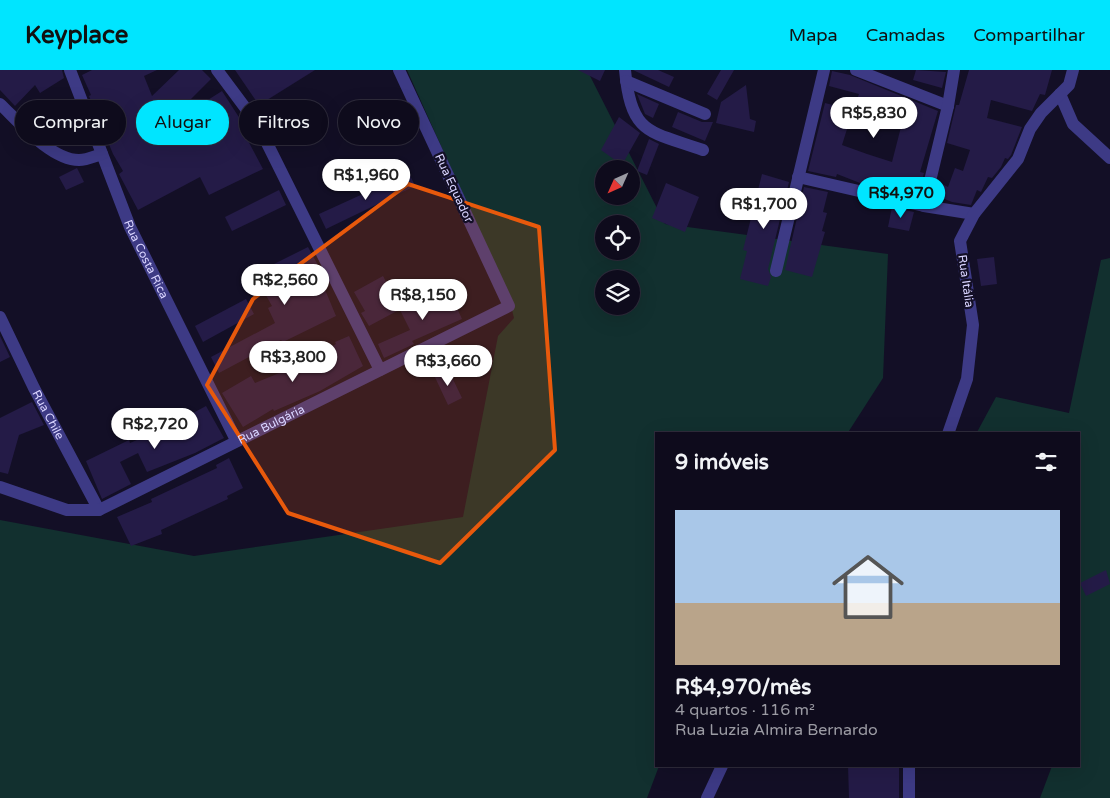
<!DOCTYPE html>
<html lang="pt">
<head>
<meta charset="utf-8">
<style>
	:root { --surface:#0e0b1c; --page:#171425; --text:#f1f3f6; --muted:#9b9ba3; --line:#2e2b3b; --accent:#00e5ff }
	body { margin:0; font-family:"Varela Round",sans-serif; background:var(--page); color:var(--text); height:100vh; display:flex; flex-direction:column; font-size:19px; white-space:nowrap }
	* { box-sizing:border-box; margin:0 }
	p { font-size:16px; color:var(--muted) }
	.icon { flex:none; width:28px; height:28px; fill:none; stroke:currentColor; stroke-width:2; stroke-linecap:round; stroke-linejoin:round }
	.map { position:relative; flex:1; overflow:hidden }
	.sheet { position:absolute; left:655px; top:362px; width:425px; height:335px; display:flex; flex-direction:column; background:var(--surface); border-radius:0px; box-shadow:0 5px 20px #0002,0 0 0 1px var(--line) }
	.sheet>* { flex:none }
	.hud { position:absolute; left:15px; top:30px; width:475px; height:45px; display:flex; gap:10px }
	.needle { width:32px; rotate:225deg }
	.tools { position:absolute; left:595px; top:90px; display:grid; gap:10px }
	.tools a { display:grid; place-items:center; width:45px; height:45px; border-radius:50%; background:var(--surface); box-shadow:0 5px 20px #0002,0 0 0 1px var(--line); font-size:25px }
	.price { position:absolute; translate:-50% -42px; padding:0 11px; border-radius:18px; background:#fff; color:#222; font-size:16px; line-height:32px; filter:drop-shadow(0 1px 2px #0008) }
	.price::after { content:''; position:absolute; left:50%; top:30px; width:15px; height:11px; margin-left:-8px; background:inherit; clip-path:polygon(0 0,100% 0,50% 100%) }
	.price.on { background:var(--accent); color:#111 }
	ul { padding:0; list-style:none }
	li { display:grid; align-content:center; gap:10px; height:265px; padding:0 20px }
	li span { display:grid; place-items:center; height:155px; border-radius:0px; color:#555 }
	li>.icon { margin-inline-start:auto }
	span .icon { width:90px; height:90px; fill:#fffc; stroke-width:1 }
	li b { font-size:21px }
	h2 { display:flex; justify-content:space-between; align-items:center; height:60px; padding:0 20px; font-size:21px }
	.pill { padding:0 18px; border-radius:22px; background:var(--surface); box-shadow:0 5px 20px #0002,0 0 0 1px var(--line); font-size:18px; line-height:45px }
	.pill.on { background:var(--accent); color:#111 }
	header { display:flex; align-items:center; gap:30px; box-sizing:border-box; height:70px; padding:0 25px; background:var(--accent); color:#111 }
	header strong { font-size:24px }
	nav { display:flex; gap:28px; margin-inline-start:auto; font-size:18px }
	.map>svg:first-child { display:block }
</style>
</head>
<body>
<header>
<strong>Keyplace</strong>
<nav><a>Mapa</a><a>Camadas</a><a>Compartilhar</a></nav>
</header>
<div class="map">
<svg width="1110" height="728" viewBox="0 0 1110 728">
	<rect width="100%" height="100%" fill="#130f26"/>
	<g fill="#12302f" fill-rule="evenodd">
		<path d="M407,0H587L665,154L888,184L883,308L847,364H656V696H659L647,728H0V450L194,486L463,447L498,266L514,248L509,228ZM604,99H631V126H604ZM604,154H631V181H604ZM604,209H631V236H604Z"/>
		<polygon points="1110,188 1110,728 1040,728 1052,696 1079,696 1079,364 976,364 996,327 1069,343 1101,190"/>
	</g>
	<g fill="#241b47">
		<polygon points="0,0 62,0 64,8 40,23 35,15 15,36 0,20"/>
		<polygon points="92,0 157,0 144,6 152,26 179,0 202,0 211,9 171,49 173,52 222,21 244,55 249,66 246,67 263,99 209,125 200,107 138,140 119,104 123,101 113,84 89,26 91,25 82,5"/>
		<polygon points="235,0 315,0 259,35"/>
		<polygon points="578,0 605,0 600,11"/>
		<polygon points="633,0 658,0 674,7 669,17"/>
		<polygon points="721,0 734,0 717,30 707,24"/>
		<polygon points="916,0 946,2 942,18 913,10"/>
		<polygon points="969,0 1052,0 1045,25 1040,24 1032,41 991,30 987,48 1022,57 1011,85 1008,89 1005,88 1001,97 992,108 988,107 981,122 977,120 971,135 952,132 937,126 942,114 948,117 955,98 963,101 970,80 947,73 956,35 959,35"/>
		<polygon points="832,1 850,5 938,41 920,102 924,103 918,126 860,113 837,104 836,107 808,101 825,33 853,40 842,75 867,84 892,92 901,57 901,54 885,47 854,37 859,24 829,16"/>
		<polygon points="746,15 750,49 756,51 754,62 716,53 721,32"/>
		<polygon points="637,24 659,34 653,48 645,44"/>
		<polygon points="69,37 79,66 68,70 58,40"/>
		<polygon points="678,42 702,52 713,52 705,71 672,57"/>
		<polygon points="619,47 640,63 622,95 601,80"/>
		<polygon points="649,69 659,74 647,105 637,101"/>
		<polygon points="77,98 84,112 66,120 59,107"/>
		<polygon points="409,103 415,116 326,159 319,144"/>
		<polygon points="762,104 789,112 768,199 771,207 768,216 740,209 747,181 743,180"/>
		<polygon points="666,113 699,127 685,162 652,148"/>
		<polygon points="804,117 828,122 823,142 827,143 822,161 825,162 812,207 785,200"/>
		<polygon points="279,120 286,135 232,161 225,147"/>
		<polygon points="892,137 914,142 909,161 888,157"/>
		<polygon points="308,177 325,208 321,210 336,246 283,272 281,270 219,303 211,287 275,253 268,238 272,236 254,204"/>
		<polygon points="994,187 997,214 981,216 977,189"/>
		<polygon points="383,206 390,219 387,221 397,241 369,256 361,243 365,241 354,222"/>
		<polygon points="448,219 462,249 412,271 414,274 384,288 378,274 410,260 400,240"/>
		<polygon points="246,229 254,244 203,272 195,256"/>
		<polygon points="0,266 10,287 0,292"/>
		<polygon points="349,266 363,296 320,321 274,341 273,339 243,357 222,323 251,306 255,313 289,299 322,283 336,274 335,272"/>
		<polygon points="448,299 462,328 448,335 434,305"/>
		<polygon points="32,332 44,355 19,365 8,404 0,402 0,348"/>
		<polygon points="206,336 224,368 195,383 147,402 138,383 120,392 131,414 102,429 86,391 129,370 130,373 146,366 147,368"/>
		<polygon points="229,388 243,418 227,426 228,429 161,460 162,464 131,476 117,447 152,432 151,429 217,398 216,395"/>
		<polygon points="1106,500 1110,514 1086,526 1080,513"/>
		<polygon points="848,696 899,696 899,728 849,728"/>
	</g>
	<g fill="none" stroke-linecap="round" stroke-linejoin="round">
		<g stroke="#3d3a85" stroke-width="12">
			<path id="s1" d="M70,0L130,157L236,370"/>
			<polyline points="217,0 258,55 380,300"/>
			<path d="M625,0C631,65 649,61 703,80"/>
			<polyline points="856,0 948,36"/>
			<polyline points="626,11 705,44"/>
			<polyline points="1060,24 1073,54 1110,88"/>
			<path d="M0,34C19,52 51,90 79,90C87,90 95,86 102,84"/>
			<polyline points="798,107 924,136 974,144"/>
			<polyline points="924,136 948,36 954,0"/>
			<polyline points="776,201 824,0"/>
			<path id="s2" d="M0,247L34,318L99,440"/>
			<polyline points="948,364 967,309 973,255 960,171 974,144 1018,89 1030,59 1041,43 1069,15 1073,0"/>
			<path id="s3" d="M0,417L67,440H99L509,236L399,0"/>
			<polyline points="909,696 909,728"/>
			<polyline points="707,728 722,696"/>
		</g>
	</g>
	<path fill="#e8590c" fill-opacity="0.2" stroke="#e8590c" stroke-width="4" stroke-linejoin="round" d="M408,114L539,157L555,380L440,493L288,443L207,315L253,229Z"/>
	<g text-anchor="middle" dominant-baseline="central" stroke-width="4.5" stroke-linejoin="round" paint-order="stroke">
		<g font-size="12" fill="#d9d4ff" stroke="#130f26">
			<text transform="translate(454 118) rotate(65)">Rua Equador</text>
			<text stroke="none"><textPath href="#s1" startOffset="204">Rua Costa Rica</textPath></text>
			<text transform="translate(966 211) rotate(82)">Rua Itália</text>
			<text stroke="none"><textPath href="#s2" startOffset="109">Rua Chile</textPath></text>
			<text stroke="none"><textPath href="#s3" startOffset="295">Rua Bulgária</textPath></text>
		</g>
	</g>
</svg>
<div class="tools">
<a><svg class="needle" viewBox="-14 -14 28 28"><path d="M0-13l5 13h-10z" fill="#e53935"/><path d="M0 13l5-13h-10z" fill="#9b9ba3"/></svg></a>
<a><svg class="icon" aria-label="locate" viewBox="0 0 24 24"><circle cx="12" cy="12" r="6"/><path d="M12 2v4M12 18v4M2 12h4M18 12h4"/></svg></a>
<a><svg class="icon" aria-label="layers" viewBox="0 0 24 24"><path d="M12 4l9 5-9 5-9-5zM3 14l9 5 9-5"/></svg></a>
</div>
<b class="price" style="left:874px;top:69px">R$5,830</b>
<b class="price" style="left:366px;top:131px">R$1,960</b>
<b class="price on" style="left:901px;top:149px">R$4,970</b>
<b class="price" style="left:764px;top:160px">R$1,700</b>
<b class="price" style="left:285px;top:236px">R$2,560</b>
<b class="price" style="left:423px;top:251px">R$8,150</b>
<b class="price" style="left:293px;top:313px">R$3,800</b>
<b class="price" style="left:448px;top:317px">R$3,660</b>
<b class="price" style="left:155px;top:380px">R$2,720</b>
<div class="hud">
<a class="pill">Comprar</a>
<a class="pill on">Alugar</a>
<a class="pill">Filtros</a>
<a class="pill">Novo</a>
</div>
<section class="sheet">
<h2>9 imóveis<svg class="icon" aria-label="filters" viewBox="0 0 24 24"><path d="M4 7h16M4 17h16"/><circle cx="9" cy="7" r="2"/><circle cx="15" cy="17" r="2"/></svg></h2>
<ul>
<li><span style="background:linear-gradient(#a9c7e8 60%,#b9a48a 0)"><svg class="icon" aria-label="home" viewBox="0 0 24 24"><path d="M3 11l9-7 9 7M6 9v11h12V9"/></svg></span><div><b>R$4,970/mês</b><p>4 quartos · 116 m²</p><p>Rua Luzia Almira Bernardo</p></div></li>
</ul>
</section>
</div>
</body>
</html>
